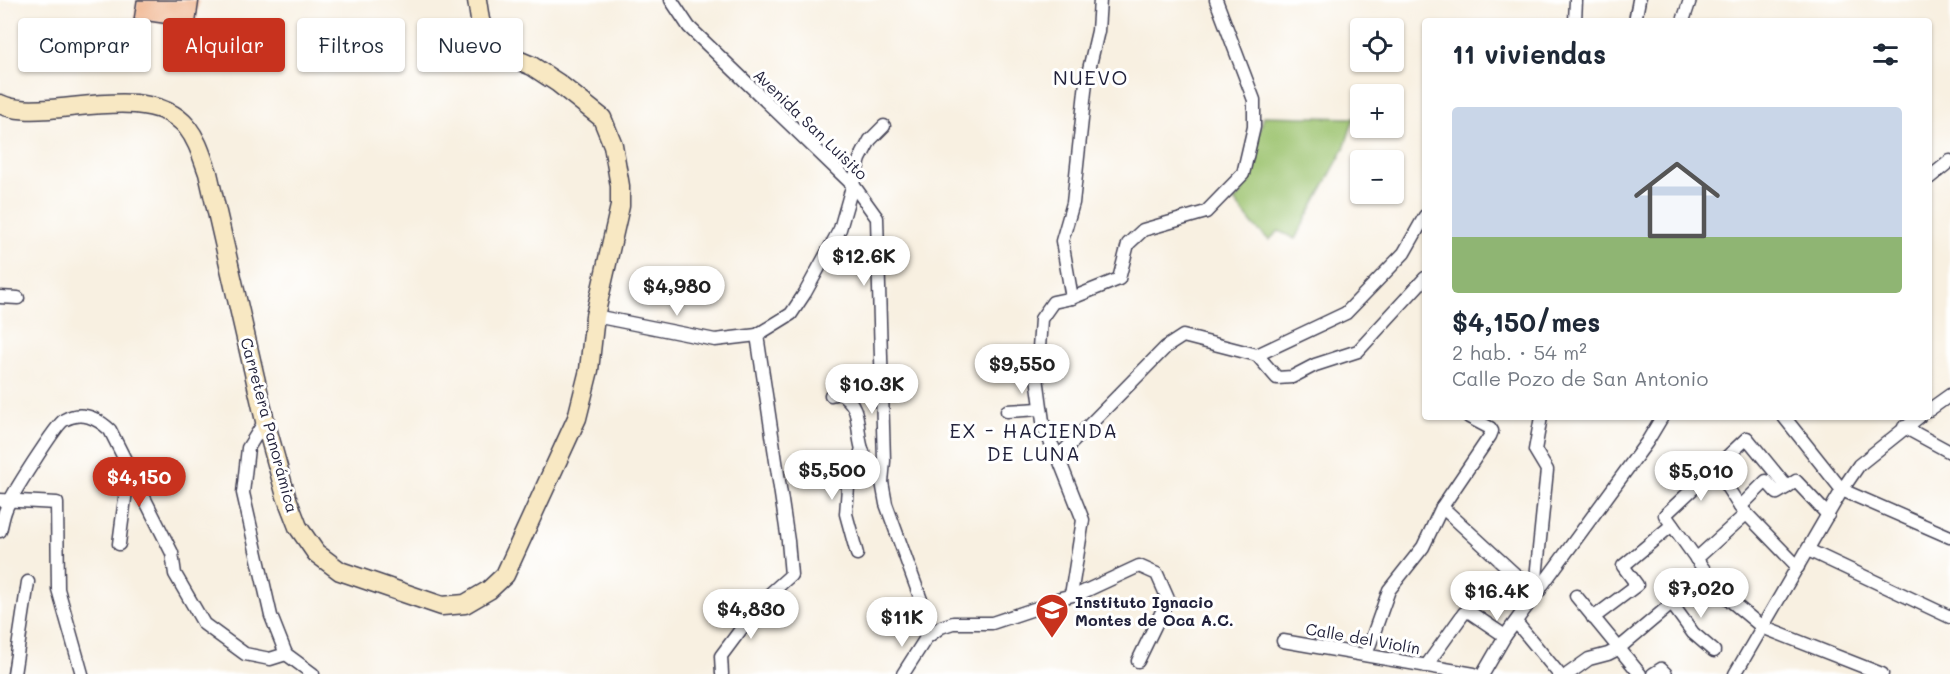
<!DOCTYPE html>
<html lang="es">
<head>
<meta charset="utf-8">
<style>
	:root { --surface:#fff; --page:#f2f2f3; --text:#1f2937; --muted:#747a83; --line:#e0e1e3; --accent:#c8321e }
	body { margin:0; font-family:Mali,sans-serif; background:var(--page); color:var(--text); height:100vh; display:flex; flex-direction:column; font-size:22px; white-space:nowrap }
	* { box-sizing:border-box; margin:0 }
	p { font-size:20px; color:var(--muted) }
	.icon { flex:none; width:33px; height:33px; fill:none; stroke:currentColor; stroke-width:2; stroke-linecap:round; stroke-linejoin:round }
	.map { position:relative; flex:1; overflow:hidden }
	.sheet { position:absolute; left:1422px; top:18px; width:510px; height:402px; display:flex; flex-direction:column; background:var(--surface); border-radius:6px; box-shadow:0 2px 4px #0004 }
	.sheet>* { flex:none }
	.banner { position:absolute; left:18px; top:18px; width:570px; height:54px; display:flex; gap:12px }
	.buttons { position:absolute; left:1350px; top:18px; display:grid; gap:12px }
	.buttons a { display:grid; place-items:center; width:54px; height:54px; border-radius:6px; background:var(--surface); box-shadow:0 2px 4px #0004; font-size:30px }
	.price { position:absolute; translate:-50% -51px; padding:0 14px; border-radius:21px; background:#fff; color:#222; font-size:20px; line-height:39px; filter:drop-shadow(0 2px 3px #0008) }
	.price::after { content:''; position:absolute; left:50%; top:36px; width:18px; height:14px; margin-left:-9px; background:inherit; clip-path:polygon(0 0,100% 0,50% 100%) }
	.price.selected { background:var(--accent); color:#fff }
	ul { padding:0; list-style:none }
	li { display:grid; align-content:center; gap:12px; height:318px; padding:0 30px }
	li+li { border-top:2px solid var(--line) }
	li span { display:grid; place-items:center; height:186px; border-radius:6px; color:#555 }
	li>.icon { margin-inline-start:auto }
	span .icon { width:108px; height:108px; fill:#fffc; stroke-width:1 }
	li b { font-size:26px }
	h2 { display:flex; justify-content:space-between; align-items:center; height:72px; padding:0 30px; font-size:26px }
	.chip { padding:0 21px; border-radius:6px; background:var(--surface); box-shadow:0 2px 4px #0004; font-size:21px; line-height:54px }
	.chip.selected { background:var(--accent); color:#fff }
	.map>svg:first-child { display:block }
</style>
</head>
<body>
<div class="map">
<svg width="1950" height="674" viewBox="0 0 1950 674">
	<rect width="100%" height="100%" fill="#fff"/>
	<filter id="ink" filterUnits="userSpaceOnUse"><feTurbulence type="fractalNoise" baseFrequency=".0167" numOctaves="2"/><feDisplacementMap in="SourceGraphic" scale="12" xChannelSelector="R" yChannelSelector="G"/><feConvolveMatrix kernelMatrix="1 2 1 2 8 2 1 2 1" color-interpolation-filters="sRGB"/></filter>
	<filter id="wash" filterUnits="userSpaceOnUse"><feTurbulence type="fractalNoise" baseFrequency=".008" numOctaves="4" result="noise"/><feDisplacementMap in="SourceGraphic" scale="24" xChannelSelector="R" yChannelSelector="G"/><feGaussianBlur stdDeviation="1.35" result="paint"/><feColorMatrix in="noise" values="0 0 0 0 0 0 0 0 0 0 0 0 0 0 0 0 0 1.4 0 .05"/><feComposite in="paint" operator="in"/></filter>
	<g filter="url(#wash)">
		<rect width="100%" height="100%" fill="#f8f0e1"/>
		<polygon fill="#9bc26d" stroke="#5e7254" stroke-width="1.5" points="1264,116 1354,118 1344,149 1295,239 1279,231 1269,240 1254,226 1234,201 1242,193"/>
		<g id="blocks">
			<polygon fill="#eca272" points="137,0 199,0 195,28 134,19"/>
		</g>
	</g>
	<g filter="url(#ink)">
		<use href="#blocks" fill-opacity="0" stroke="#424154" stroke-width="1.5"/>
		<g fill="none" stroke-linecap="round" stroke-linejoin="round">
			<g stroke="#424154" stroke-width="15">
				<g id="street">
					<polyline points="671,0 689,27 854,186 877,218 884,461 882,482 886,504 924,608 923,624 926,638"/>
					<polyline points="1575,21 1576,0"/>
					<polyline points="1635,21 1639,0"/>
					<polyline points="1683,21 1690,0"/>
					<polyline points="1929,178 1950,161"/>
					<polyline points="0,297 18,298"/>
					<polyline points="1072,298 1062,241 1073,203 1086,82 1098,31 1100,0"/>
					<polyline points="595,316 715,340 757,335 791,314 805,293 840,229 860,159 870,140 884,126"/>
					<polyline points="1257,355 1277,378 1292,377 1315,365 1358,351 1425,278"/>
					<path d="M831,395L840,393C863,407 855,427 862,449C865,460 875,472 882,482"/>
					<polyline points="1929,410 1950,395"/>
					<polyline points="1007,411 1040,409"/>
					<polyline points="1784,417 1842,490 1950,537"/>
					<polyline points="265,421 248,448 243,493 271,616 286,654 313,674"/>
					<polyline points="1904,427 1950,452"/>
					<polyline points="1058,457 1166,347 1183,336 1257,355 1346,313 1404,253 1425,216"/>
					<polyline points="1715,468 1740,507 1798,567"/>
					<polyline points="0,500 57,503 58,589 82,674"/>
					<polyline points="1442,507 1519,578 1540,590"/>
					<polyline points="1740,507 1766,481 1777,493 1787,487"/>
					<polyline points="1828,515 1796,481 1787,487 1747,438 1665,515 1720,592 1762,627 1882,674"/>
					<path d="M0,531C2,524 3,516 6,509C10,497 56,425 64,420C82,410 97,418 110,430L172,553L175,574L204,624L245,654L270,659L286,654"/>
					<polyline points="119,544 129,468"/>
					<polyline points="1808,550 1950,617"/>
					<polyline points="857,554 846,514 848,487 862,449"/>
					<polyline points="1696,559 1746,514"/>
					<polyline points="1535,588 1547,470 1535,450 1541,417"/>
					<polyline points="1071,595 1083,520 1058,457 1044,429 1037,377 1041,319 1053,302 1072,298 1119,279 1128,244 1143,230 1206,212 1243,174 1254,127 1254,100 1216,0"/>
					<polyline points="1576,596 1640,674"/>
					<polyline points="1672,604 1693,633 1714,651"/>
					<polyline points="1593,618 1637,585 1623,566 1672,525"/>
					<polyline points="1516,622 1559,674"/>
					<polyline points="1283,641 1474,674"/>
					<polyline points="1366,655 1389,590 1423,547 1442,507 1490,436 1492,431 1490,428 1469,417"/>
					<polyline points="1426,666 1464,613 1468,611 1505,636"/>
					<polyline points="14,674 28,582"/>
					<polyline points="722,674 721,656 762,601 791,575 788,541 757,335"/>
					<polyline points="903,674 926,638 941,627 953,623 992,623 1037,608 1057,599 1081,593 1139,566 1157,574 1168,599 1138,661"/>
					<polyline points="1483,674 1505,636 1647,442 1662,417"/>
					<polyline points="1568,674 1589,659 1608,654 1618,649 1707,574"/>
					<polyline points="1653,674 1661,669 1666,674"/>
					<polyline points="1735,674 1842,490 1859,465 1919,417"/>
				</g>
			</g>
			<g stroke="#424154" stroke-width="21">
				<path id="secondary" d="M0,104C15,111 34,110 50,109C91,106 158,91 187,127C198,141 202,157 208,173L265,421L286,496L298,527L316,553L340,571L442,606L465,604L489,590L505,575L577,418L589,370L595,316L620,206V186L613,145L602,118L558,83L532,66L501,53L487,38L480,20L477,0"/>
			</g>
			<use href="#street" stroke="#fff" stroke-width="12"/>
			<use href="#secondary" stroke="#f8e8c3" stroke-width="18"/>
		</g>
	</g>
	<defs>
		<g id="school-pin" transform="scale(1.725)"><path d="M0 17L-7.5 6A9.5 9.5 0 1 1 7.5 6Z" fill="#c8321e" stroke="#fff"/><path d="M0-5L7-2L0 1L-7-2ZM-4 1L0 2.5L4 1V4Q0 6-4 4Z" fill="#fff"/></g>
	</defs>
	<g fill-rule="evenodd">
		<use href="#school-pin" x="1052" y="610"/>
	</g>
	<g text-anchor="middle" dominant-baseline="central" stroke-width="6" stroke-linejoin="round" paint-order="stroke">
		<g font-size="16" fill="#22223b" stroke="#fff">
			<text transform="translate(811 124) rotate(44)">Avenida San Luisito</text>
			<text transform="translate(270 425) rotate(75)">Carretera Panorámica</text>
			<text transform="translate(1363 638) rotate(10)">Calle del Violín</text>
		</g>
		<g font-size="16" font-weight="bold" fill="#22223b" stroke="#fff" text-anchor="start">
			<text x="1075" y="601">Instituto Ignacio<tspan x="1075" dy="18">Montes de Oca A.C.</tspan></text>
		</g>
		<g font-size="20" letter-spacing="1.5" fill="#22223b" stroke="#fff">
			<text x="1091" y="77">NUEVO</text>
			<text x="1034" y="430">EX - HACIENDA<tspan x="1034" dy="23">DE LUNA</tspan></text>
		</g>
	</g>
</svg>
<div class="buttons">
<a><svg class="icon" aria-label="locate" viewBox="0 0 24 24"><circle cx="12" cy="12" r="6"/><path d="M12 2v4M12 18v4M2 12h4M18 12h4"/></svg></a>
<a>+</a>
<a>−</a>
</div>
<b class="price" style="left:864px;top:287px">$12.6K</b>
<b class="price" style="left:677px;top:317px">$4,980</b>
<b class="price" style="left:1022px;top:395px">$9,550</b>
<b class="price" style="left:872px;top:415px">$10.3K</b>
<b class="price" style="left:832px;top:501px">$5,500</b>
<b class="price" style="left:1701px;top:502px">$5,010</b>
<b class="price selected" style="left:139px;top:508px">$4,150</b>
<b class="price" style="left:1701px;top:619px">$7,020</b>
<b class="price" style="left:1497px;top:622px">$16.4K</b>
<b class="price" style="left:751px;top:640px">$4,830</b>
<b class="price" style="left:902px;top:648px">$11K</b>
<div class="banner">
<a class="chip">Comprar</a>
<a class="chip selected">Alquilar</a>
<a class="chip">Filtros</a>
<a class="chip">Nuevo</a>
</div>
<section class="sheet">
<h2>11 viviendas<svg class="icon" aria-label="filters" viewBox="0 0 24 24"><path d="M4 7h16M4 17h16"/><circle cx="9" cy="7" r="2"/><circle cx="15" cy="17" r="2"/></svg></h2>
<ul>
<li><span style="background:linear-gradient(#c9d6e8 70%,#8fb573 0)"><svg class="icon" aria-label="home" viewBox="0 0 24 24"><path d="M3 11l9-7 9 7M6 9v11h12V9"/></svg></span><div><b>$4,150/mes</b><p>2 hab. · 54 m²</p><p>Calle Pozo de San Antonio</p></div></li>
</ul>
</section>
</div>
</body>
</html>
